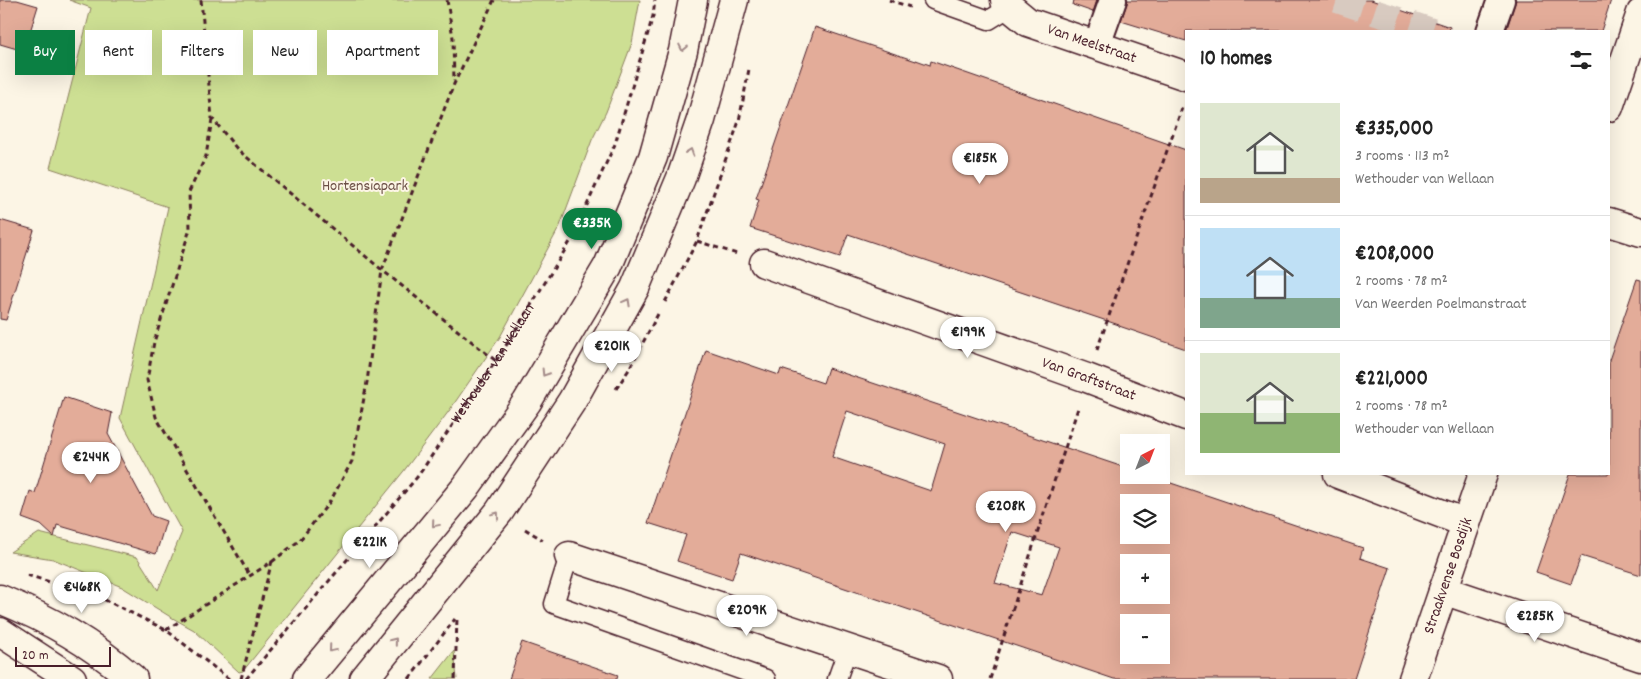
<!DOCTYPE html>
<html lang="en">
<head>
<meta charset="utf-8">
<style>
	:root { --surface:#fff; --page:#f6f6f6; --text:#222; --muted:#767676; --line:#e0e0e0; --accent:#0b8043 }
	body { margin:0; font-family:Dekko,sans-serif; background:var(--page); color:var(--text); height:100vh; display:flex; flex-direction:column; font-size:19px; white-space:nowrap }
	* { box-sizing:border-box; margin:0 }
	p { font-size:16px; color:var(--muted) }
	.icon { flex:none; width:28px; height:28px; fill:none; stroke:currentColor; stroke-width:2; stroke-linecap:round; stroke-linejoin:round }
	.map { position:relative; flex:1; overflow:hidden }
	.details { position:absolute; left:1185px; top:30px; width:425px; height:445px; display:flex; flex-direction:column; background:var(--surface); border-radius:0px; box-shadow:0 5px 20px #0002 }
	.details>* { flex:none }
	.hud { position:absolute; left:15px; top:30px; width:475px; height:45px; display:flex; gap:10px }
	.needle { width:32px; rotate:42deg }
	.controls { position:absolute; left:1120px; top:434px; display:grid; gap:10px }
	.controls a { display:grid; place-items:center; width:50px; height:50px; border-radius:0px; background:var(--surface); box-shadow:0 5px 20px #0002; font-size:25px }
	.scale { position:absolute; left:15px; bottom:12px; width:96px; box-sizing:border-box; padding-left:5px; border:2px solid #4a1f2b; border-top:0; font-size:14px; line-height:18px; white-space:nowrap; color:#4a1f2b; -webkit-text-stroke:4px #fcf5e5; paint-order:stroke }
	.price { position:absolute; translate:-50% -42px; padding:0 11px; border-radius:18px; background:#fff; color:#222; font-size:16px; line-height:32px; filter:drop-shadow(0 1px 2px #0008) }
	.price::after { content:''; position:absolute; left:50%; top:30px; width:15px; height:11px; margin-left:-8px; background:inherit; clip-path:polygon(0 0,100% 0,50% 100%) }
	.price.current { background:var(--accent); color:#fff }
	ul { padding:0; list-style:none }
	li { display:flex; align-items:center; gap:15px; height:125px; padding:0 15px }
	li+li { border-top:1px solid var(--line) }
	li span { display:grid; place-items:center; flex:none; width:140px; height:100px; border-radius:0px; color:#555 }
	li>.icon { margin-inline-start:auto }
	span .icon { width:60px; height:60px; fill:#fffc; stroke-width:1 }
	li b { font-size:21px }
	h2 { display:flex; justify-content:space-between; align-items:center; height:60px; padding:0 15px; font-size:21px }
	.pill { padding:0 18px; border-radius:0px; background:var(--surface); box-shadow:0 5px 20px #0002; font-size:18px; line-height:45px }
	.pill.current { background:var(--accent); color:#fff }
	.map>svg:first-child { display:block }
</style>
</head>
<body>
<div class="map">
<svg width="1641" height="679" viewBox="0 0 1641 679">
	<rect width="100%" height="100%" fill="#fcf5e5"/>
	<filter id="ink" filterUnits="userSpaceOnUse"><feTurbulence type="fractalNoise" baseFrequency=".02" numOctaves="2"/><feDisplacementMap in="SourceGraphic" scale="10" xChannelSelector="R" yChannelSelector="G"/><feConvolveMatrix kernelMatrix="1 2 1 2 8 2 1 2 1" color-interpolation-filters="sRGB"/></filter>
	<g filter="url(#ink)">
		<g fill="#cddf93" stroke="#8c7f5f">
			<polygon points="69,0 640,0 632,43 606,112 592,140 560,226 500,337 449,411 403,472 243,671 239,672 194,630 169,616 122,587 53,559 10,552 39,533 137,557 158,590 182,532 120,418 168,207 50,168 91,8"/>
			<polygon points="454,651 457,679 432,679"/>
		</g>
		<g fill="#e3ac99" stroke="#4a1f2b" fill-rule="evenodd">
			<polygon points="0,0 17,0 38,6 24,51 0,44"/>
			<polygon points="1074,0 1097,0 1093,12 1073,5"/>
			<polygon points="1128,0 1371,0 1450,27 1449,31 1186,31 1186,41 1121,21"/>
			<polygon points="1516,0 1611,0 1601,31 1506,31"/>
			<polygon points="815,27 916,61 916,60 930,65 931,61 1186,150 1186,349 1119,326 1119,325 848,234 840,257 750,228 759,200 756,199"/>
			<polygon points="0,220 34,230 6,320 0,319"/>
			<polygon points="1637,279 1641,280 1641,575 1581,556 1571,584 1536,572 1570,474 1609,474 1609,360"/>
			<path d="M706,350L779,375L781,369L823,383L828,368L1129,469V475H1146L1162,480L1363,548L1360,558L1390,568L1354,679H1114L741,553L732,579L677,561L686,535L648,523ZM847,411L945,444L931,491L832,457ZM1129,502H1161V535H1129ZM1012,532L1059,547L1042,595L995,583ZM1129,562H1161V595H1129ZM1129,622H1161V655H1129Z"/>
			<polygon points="64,397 112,413 108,434 152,516 166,521 156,554 57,525 54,537 41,525 22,518 30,491 35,493"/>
			<polygon points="522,642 618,675 617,679 509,679"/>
		</g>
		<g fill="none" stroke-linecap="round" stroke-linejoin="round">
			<polyline stroke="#d8cac0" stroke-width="26" stroke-dasharray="26 13" stroke-linecap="butt" points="1337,0 1432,31"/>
			<g stroke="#4a1f2b" stroke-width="21">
				<g id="service">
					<polyline points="933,0 989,20 1010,7"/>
					<polyline points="569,556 554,604 766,679"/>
					<polyline points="837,679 848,648"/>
				</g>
			</g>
			<g stroke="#4a1f2b" stroke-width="30">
				<g id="pedestrian">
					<polyline points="1490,31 1501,0"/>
					<polyline points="1097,45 1113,0"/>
				</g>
			</g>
			<g stroke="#4a1f2b" stroke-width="31">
				<g id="minor">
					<path id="s2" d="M1005,0L1006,4L1028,22L1186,76"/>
					<polyline points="1609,107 1641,13"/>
					<polyline points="1609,222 1641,232"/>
					<path id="s3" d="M764,263L1087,378L1186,416"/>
					<polyline points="1338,474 1466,523"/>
					<polyline points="569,556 938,679"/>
					<polyline points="1443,590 1641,657"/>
					<path d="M0,599C51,620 91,643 133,679"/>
					<polyline points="0,632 72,679"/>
					<path id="s4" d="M1413,679L1483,474"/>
				</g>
			</g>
			<g stroke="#4a1f2b" stroke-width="31">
				<g id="secondary">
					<polyline points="307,679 466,487 527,402 608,266 653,157 683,51 693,0"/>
					<polyline points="364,679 499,512 572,401 635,288 681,178 701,120 734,0"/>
				</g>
			</g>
			<g stroke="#4a1f2b" stroke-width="3" stroke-dasharray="5 4" stroke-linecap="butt">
				<polyline points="447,0 453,38 454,81"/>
				<polyline points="494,0 454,84 382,270 496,361"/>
				<polyline points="889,0 910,7"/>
				<polyline points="212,119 206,156 189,192 190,229 154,342 147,380 156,417 250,576"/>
				<polyline points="697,241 737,254"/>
				<polyline points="665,302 697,241 739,121 749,69"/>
				<polyline points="1097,350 1183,105"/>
				<polyline points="616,389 628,371 658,314"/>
				<polyline points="525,529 543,540"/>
				<polyline points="27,575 99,597 166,630 229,679"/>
				<polyline points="166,630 273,561 300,540 331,500 352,461 367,382 382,270 237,149 212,118 201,0"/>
				<polyline points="241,679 272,561"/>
				<path id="s1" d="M246,679L418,476L502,352L570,242L615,144L653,16L655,0"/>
				<polyline points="409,679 455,619"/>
				<polyline points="455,679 457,618"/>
				<polyline points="990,679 1078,408"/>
			</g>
			<use href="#service" stroke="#fcf5e5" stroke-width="18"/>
			<use href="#pedestrian" stroke="#fcf5e5" stroke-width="26"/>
			<use href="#minor" stroke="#fcf5e5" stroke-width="28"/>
			<use href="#secondary" stroke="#fcf5e5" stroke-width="28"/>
		</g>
		<defs><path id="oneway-chevron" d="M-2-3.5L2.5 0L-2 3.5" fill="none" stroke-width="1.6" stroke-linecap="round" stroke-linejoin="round" transform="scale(1.25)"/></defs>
		<g stroke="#a38a88">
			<use href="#oneway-chevron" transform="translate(683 48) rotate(102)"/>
			<use href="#oneway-chevron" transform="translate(690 152) rotate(-71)"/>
			<use href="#oneway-chevron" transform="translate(627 302) rotate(-61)"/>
			<use href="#oneway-chevron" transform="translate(545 373) rotate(122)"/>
			<use href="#oneway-chevron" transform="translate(496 515) rotate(-53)"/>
			<use href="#oneway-chevron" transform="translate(435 524) rotate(130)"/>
			<use href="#oneway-chevron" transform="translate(394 641) rotate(-51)"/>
			<use href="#oneway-chevron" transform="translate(332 649) rotate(130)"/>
		</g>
	</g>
	<g text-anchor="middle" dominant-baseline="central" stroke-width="4" stroke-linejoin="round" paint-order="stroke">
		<g font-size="16" fill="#4a1f2b" stroke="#fcf5e5">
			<text stroke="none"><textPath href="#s2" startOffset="100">Van Meelstraat</textPath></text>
			<text stroke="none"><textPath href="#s1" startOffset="401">Wethouder van Wellaan</textPath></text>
			<text stroke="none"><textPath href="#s3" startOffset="345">Van Graftstraat</textPath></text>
			<text stroke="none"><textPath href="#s4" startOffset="109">Straakvense Bosdijk</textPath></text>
		</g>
		<g font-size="16" fill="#6b4f45" stroke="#fcf5e5">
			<text x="365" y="186">Hortensiapark</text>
		</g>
	</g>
</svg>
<div class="controls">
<a><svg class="needle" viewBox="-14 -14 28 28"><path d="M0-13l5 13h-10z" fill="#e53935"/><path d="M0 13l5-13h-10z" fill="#767676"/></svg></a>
<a><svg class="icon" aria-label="layers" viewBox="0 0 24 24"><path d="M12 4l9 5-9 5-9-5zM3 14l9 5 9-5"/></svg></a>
<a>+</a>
<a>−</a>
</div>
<div class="scale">20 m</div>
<b class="price" style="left:980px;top:185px">€185K</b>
<b class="price current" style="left:592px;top:250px">€335K</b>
<b class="price" style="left:968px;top:359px">€199K</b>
<b class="price" style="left:612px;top:373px">€201K</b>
<b class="price" style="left:91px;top:484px">€244K</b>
<b class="price" style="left:1006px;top:533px">€208K</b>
<b class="price" style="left:370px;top:569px">€221K</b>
<b class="price" style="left:82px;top:614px">€468K</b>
<b class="price" style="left:747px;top:637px">€209K</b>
<b class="price" style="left:1535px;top:643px">€285K</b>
<div class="hud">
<a class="pill current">Buy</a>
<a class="pill">Rent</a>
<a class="pill">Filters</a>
<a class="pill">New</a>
<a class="pill">Apartment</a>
</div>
<section class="details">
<h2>10 homes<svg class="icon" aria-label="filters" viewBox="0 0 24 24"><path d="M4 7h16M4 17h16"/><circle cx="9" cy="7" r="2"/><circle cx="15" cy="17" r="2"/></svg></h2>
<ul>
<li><span style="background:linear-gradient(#dfe7d0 75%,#b9a48a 0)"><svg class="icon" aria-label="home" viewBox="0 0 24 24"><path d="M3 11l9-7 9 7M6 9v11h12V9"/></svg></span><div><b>€335,000</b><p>3 rooms · 113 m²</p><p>Wethouder van Wellaan</p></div></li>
<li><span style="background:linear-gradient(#bfe0f5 70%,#7fa58c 0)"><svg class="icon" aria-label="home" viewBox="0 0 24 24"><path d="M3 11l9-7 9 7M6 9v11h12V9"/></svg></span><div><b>€208,000</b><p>2 rooms · 78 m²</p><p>Van Weerden Poelmanstraat</p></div></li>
<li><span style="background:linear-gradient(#dfe7d0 60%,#8fb573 0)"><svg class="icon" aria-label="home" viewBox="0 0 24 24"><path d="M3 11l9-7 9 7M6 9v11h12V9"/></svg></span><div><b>€221,000</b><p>2 rooms · 78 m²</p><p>Wethouder van Wellaan</p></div></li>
</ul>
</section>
</div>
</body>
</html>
